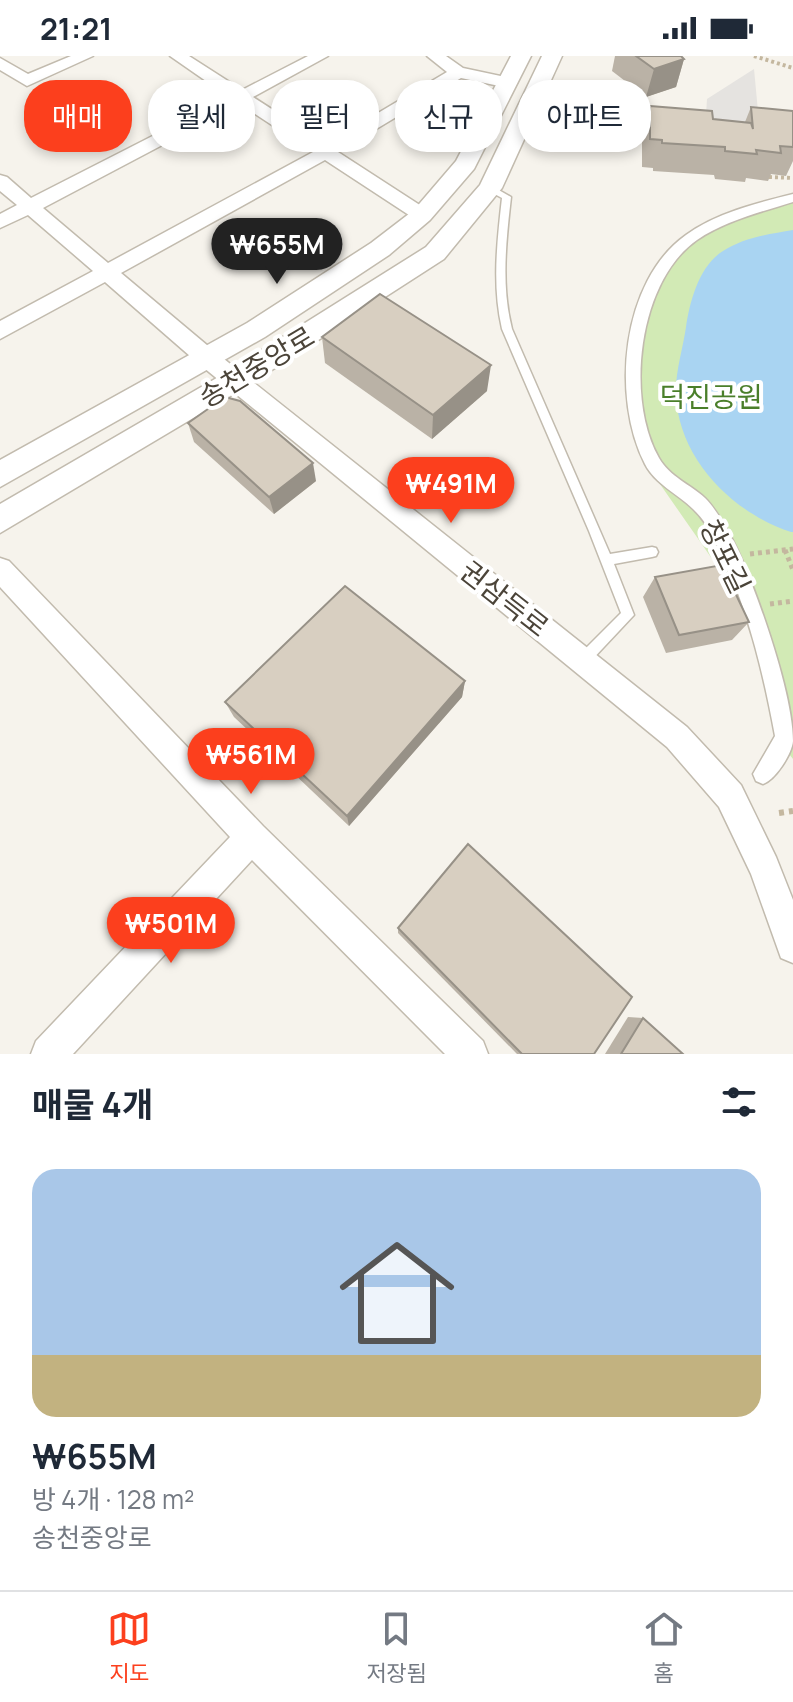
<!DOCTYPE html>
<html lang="ko">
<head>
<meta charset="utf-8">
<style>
	:root { --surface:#fff; --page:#f6f6f7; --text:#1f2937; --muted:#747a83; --line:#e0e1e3; --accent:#fc3f1d }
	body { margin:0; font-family:Manrope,"Noto Sans KR",sans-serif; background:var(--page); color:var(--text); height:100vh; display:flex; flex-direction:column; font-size:30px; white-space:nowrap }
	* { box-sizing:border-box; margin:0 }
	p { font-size:26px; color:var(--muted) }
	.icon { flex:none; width:44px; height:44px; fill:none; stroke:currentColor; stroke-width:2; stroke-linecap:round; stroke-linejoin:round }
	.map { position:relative; height:998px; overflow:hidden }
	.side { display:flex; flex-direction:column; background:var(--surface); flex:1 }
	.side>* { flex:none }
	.top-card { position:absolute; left:24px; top:24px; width:746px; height:72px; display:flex; gap:16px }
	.price { position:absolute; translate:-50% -68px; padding:0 18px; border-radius:28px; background:var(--accent); color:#fff; font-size:26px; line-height:52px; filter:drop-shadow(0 2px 4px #0008) }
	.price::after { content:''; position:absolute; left:50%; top:48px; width:24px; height:18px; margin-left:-12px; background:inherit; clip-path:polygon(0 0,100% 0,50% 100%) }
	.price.selected { background:#222; color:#fff }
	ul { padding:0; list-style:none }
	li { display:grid; align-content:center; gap:16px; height:424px; padding:0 32px }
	li span { display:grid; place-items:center; height:248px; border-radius:24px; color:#555 }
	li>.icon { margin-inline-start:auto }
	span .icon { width:144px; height:144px; fill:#fffc; stroke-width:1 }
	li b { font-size:34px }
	h2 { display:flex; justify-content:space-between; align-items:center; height:96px; padding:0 32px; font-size:34px }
	.tag { padding:0 28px; border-radius:32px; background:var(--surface); box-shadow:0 4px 12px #0003; font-size:28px; line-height:72px }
	.tag.selected { background:var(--accent); color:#fff }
	.status { display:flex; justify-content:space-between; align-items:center; height:56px; padding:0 40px; background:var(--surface); direction:ltr }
	.status svg { height:22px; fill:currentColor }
	.tab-bar { display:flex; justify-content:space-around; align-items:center; height:112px; border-top:2px solid var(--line); background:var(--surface); font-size:22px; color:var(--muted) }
	.tab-bar a { display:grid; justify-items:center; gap:4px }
	.tab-bar .selected { color:var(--accent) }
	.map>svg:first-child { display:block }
</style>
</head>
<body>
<div class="status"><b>21:21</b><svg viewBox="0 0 49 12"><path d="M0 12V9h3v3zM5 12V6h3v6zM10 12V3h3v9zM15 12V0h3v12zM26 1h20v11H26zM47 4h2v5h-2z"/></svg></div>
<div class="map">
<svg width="793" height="998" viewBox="0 0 793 998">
	<rect width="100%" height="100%" fill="#f6f3ec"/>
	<polygon fill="#d2eab5" points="793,138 793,703 776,682 766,621 749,569 717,510 646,408 629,357 627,316 660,209 680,184 707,167"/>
	<polygon fill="#e5e3e0" points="754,13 760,77 714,73 706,59 707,43"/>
	<path fill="#a9d4f2" d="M793,174V476H791C733,457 678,403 676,338C675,317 683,292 686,271C690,245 699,210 723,195C743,182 769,178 793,174Z"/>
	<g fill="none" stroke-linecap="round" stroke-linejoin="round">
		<g stroke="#c2bbae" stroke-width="3">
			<path id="service" d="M490,129L511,141C506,185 501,230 512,273L610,498L652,491L656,492L658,496L656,500L652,501L614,508L634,559L588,608L583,610L578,608L577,604L578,600L621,557L589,475L502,273C492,230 497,186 502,142L487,134L486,132Z"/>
		</g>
		<g stroke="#c2bbae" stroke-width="3">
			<path id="pedestrian" d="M793,138V146C761,156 725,165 697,184C638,225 625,343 659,402C669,420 691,429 705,442C715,452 722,465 729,477C753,522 793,636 793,685C792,698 775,724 763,728L756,725L753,718L775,680C763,615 747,548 717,489C711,476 704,463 693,453C678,438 655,428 645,408C611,342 621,225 686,179C716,157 757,147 793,138Z"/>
		</g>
		<g stroke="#c2bbae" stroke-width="3">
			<g id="minor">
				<polygon points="71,0 93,0 27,30 0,14 0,2 28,18"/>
				<path d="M170,0H189L242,34L308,0H328L253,41L326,88L447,16L427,0H446L463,12L515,23L517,27L509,32L461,22L338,96L429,155L432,159L429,163H415L325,104L121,217L214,295L687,671L741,729L776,801L793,844V907L781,902L751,818L719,751L667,691L198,307L105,226L0,283V265L93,215L28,159L0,172V158L17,149L0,135V119L7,121L31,142L229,41ZM240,48L313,96L108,207L43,152Z"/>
				<polygon points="0,502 9,505 263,770 483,985 488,998 445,998 252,804 73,998 31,998 36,985 230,781 0,531"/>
			</g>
		</g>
		<g stroke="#c2bbae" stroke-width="3">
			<g id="tertiary">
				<polygon points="511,0 531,0 474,113 430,164 389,199 265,281 0,431 0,404 247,267 371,187 414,154 456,105"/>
				<polygon points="542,0 562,0 502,132 444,203 247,330 0,477 0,448 227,316 426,191 480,129"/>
			</g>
		</g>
		<g stroke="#c4b79f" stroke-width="4" stroke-dasharray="3 3" stroke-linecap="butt">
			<polyline points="754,0 793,12"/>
			<polyline points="769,121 793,122"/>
		</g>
		<g stroke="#c4b79f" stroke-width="5" stroke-dasharray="4 4" stroke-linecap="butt">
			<polyline points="785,494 793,514"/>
			<polyline points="750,498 793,493"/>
			<polyline points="770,548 793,545"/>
		</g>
		<polyline stroke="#c4b79f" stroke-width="6" stroke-dasharray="5 5" stroke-linecap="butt" points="779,757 793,755"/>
		<use href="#service" fill="#fff" fill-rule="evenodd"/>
		<use href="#pedestrian" fill="#fff" fill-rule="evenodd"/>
		<use href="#minor" fill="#fff" fill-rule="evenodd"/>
		<use href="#tertiary" fill="#fff" fill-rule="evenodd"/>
	</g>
	<g fill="#bab2a6">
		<polygon points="615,0 681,0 684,3 676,31 646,41 612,15"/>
		<polygon points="650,50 713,63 745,66 751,51 793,55 793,105 786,120 771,118 768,125 746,122 745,126 715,123 714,119 653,115 653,112 642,111 642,78"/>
		<polygon points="322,281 487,335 432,383 325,307"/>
		<polygon points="188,367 316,425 274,458 194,386"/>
		<polygon points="655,521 749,566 732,584 666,597 643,541"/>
		<polygon points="465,625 462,641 349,770 234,661 225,646"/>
		<polygon points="398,872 594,998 517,998 398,877"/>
		<polygon points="628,961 643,962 683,998 605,998"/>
	</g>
	<g fill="#979187">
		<polygon points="684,3 676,31 646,41 654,13"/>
		<polygon points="491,309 487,335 432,383 433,359"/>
		<polygon points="313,407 316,425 274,458 269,441"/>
		<polygon points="465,625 462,641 349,770 347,760"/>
	</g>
	<g fill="#d8cfc1" stroke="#979187" stroke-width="2">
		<polygon points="636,0 681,0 684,3 654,13"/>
		<polygon points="650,50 712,55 713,63 751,67 753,73 751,51 793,55 793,91 780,90 781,97 756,94 757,98 725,95 725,91 662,87 662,84 650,83"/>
		<polygon points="380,238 491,309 433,359 322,281"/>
		<polygon points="225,341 240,345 313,407 269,441 188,367"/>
		<polygon points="722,509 749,566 679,579 655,521"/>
		<polygon points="345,530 465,625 347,760 225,646"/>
		<polygon points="468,788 632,941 594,998 522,998 398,872"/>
		<polygon points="643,962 683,998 621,998"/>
	</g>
	<g text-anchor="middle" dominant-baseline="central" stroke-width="8" stroke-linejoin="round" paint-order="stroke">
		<g font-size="28" fill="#4b4439" stroke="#fff">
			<text transform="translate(256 310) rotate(-31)">송천중앙로</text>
			<text transform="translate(726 500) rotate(64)">창포길</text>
			<text transform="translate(505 542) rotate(38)">권삼득로</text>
		</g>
		<g font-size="28" fill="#4a7f2a" stroke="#fff">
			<text x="711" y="340">덕진공원</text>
		</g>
	</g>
</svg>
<b class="price selected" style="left:277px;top:230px">₩655M</b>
<b class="price" style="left:451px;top:469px">₩491M</b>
<b class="price" style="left:251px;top:740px">₩561M</b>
<b class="price" style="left:171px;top:909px">₩501M</b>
<div class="top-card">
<a class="tag selected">매매</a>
<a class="tag">월세</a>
<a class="tag">필터</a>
<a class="tag">신규</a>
<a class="tag">아파트</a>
</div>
</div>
<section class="side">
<h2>매물 4개<svg class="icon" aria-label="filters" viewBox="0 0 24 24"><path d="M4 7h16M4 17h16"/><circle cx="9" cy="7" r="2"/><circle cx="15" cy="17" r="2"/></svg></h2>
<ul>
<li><span style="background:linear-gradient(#a9c7e8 75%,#c2b280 0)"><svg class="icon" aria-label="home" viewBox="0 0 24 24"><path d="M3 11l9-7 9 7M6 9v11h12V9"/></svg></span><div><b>₩655M</b><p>방 4개 · 128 m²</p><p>송천중앙로</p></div></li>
</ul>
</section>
<nav class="tab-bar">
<a class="selected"><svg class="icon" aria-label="map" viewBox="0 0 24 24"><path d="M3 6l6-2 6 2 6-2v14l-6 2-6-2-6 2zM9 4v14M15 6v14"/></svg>지도</a>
<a><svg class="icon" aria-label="saved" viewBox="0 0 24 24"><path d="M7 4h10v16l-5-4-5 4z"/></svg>저장됨</a>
<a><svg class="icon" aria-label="home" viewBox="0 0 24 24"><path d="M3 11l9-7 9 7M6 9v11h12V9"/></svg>홈</a>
</nav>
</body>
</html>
